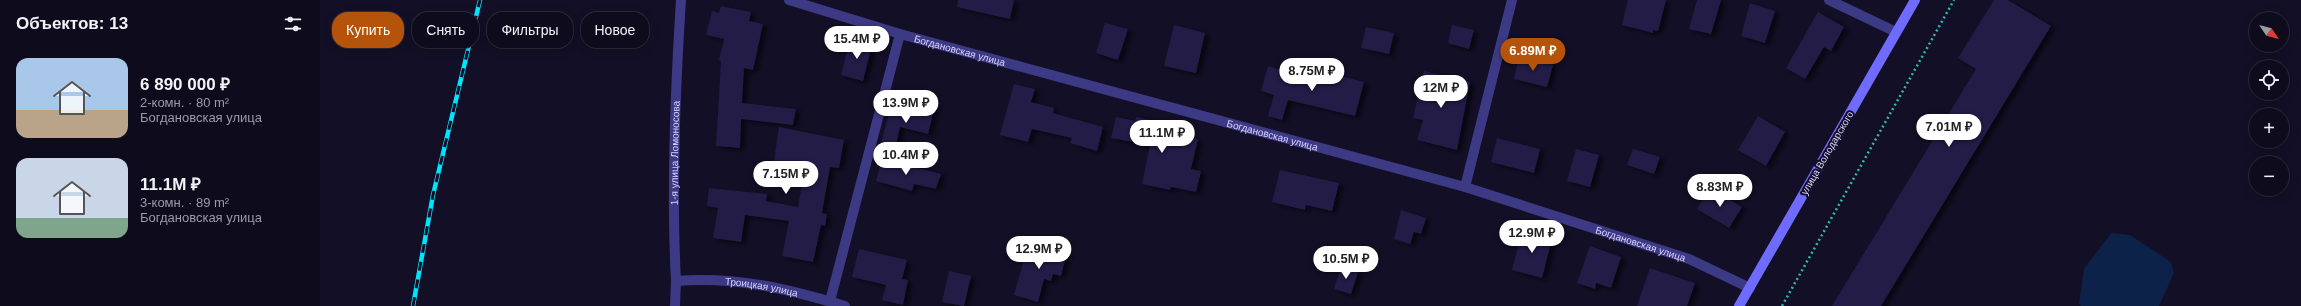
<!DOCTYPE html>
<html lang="ru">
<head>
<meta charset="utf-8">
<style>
	:root { --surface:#0e0b1c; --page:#1c1929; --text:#f1f3f6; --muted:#9b9ba3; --line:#2e2b3b; --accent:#b45309 }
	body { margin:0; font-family:Helvetica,sans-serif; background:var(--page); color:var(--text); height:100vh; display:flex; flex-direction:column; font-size:15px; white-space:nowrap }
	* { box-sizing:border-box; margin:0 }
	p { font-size:13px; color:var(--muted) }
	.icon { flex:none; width:22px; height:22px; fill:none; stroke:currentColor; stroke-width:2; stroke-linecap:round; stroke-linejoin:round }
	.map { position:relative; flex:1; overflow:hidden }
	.side { display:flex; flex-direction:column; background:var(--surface); width:320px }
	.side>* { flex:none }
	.guide { position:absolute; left:12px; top:12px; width:380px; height:36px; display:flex; gap:8px }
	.needle { width:26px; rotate:125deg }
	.tools { position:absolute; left:1929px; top:12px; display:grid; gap:8px }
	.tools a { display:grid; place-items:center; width:40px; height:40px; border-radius:50%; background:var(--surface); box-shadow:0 2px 10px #0003,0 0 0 1px var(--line); font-size:20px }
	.price { position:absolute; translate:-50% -34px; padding:0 9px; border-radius:14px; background:#fff; color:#222; font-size:13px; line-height:26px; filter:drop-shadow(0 1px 2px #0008) }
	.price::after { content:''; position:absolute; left:50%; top:24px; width:12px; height:9px; margin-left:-6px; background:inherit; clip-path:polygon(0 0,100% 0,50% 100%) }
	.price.on { background:var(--accent); color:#fff }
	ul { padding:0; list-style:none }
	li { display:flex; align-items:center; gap:12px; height:100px; padding:0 16px }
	li span { display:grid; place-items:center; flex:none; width:112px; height:80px; border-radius:12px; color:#555 }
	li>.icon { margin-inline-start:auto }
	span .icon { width:48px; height:48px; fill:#fffc; stroke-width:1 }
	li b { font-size:17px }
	h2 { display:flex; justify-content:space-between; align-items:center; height:48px; padding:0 16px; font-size:17px }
	.chip { padding:0 14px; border-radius:16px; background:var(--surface); box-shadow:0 2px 10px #0003,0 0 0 1px var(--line); font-size:14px; line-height:36px }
	.chip.on { background:var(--accent); color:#fff }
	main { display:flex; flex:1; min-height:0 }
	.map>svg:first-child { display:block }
</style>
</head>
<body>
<main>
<section class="side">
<h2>Объектов: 13<svg class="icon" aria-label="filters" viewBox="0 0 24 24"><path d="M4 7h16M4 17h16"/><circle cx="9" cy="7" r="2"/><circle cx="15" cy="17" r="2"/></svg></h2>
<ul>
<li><span style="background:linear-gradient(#a9c7e8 65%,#b9a48a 0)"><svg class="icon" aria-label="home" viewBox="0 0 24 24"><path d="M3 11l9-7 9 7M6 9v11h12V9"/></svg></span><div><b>6 890 000 ₽</b><p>2-комн. · 80 m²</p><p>Богдановская улица</p></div></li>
<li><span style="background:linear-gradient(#c9d6e8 75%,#7fa58c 0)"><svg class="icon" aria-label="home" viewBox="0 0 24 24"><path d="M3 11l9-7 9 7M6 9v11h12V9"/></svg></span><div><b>11.1M ₽</b><p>3-комн. · 89 m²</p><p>Богдановская улица</p></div></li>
</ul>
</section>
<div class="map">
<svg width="1981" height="306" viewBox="0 0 1981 306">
	<defs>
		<filter id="shadow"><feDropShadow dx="4.5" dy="2.5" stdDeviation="2" flood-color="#0009"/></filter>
	</defs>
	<rect width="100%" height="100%" fill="#130f26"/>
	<polygon fill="#0c2248" points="1791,233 1810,235 1851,262 1854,273 1839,306 1761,306 1759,304 1764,269"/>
	<g fill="#241b47" filter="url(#shadow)">
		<polygon points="638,0 694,0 690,19 637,7"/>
		<polygon points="1308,0 1346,0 1338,31 1333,30 1333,33 1302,25"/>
		<polygon points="1377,0 1401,0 1391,34 1369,29"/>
		<polygon points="1674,0 1688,0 1731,26 1561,306 1512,306 1656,69 1638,58"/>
		<polygon points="1430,3 1455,11 1445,43 1421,36"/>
		<polygon points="401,6 431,12 429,21 443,24 433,70 424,68 422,103 476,109 473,125 421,119 420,148 396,146 401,61 399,60 404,39 386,35 392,11 399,13"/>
		<polygon points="1498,12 1524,27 1511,51 1504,47 1485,79 1466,68"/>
		<polygon points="785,23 808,29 798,60 776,53"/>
		<polygon points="854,25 885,33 876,73 844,66"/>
		<polygon points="1132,25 1154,30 1149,49 1128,43"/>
		<polygon points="1046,27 1074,33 1069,54 1041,48"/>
		<polygon points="530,39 552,44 543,81 521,75"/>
		<polygon points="1199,56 1233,65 1227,87 1194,79"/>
		<polygon points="948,66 995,80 997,70 1044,82 1035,116 968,100 962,120 948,116 954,95 941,91"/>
		<polygon points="1104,71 1150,82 1137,150 1097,140 1103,120 1093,118"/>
		<polygon points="694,84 715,89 711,102 734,108 733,113 783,127 777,151 750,143 752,138 712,129 708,142 680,135"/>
		<polygon points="585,98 615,106 608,134 580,127 573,158 558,155 570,109 582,112"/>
		<polygon points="1438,116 1465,132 1446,166 1418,150"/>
		<polygon points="796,117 815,121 816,117 834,121 832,128 878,139 871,169 881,171 876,192 851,187 850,190 822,184 830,145 791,138"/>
		<polygon points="459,127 524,140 519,168 510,167 502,213 507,214 505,226 501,225 493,262 462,256 469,221 425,215 421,242 393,238 398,208 387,206 389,188 447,194 446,201 478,207 485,166 454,161"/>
		<polygon points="1177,138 1220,149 1214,173 1171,162"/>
		<polygon points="1256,149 1279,155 1270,187 1247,181"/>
		<polygon points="1313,149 1340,157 1334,174 1307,165"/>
		<polygon points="562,159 621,174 616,189 594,184 592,191 556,181"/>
		<polygon points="960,170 1019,183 1012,211 986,205 985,210 952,202"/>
		<polygon points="1390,188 1422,207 1409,228 1377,209"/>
		<polygon points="1081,210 1106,218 1101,234 1094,232 1090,244 1074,239"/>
		<polygon points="1202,231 1232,239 1222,278 1192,270"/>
		<polygon points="709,242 747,253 741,276 733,274 731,281 724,279 718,302 694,295"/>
		<polygon points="1270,246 1301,257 1291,288 1276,283 1275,289 1257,283"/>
		<polygon points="539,249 587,260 582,279 588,280 583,305 562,300 566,285 532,277"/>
		<polygon points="1021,267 1038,272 1031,294 1014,289"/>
		<polygon points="1330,268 1375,283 1367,306 1317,306"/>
		<polygon points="629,271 651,276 644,306 622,302"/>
	</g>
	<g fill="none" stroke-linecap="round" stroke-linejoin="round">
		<polyline stroke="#2fb8b0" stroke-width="2.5" stroke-dasharray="2 3" stroke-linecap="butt" points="1462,306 1634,0"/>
		<g stroke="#3d3a85" stroke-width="10">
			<polyline points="1145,187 1192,0"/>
			<path id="s1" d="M356,281C351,188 355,93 361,0"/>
			<polyline points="510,301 580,34"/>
		</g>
		<g stroke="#3d3a85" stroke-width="10">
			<path id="s2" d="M469,0L580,34L1145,187L1369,259L1430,288"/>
			<polyline points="1509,0 1576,32"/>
			<path id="s3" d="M355,306L356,281C415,276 469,289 525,306"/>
		</g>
		<polyline stroke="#6f6bff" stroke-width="10" points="1419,306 1595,0"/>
		<g stroke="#00e5ff" stroke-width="4.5">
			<polyline id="rail" points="93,306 113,195 160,0"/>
		</g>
		<use href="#rail" stroke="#130f26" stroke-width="3" stroke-dasharray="9" stroke-linecap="butt"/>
	</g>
	<g text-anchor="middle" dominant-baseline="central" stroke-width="4" stroke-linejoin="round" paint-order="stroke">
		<g font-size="10" fill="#d9d4ff" stroke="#130f26">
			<text stroke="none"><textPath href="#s2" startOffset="178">Богдановская улица</textPath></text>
			<text stroke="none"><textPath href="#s2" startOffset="502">Богдановская улица</textPath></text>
			<text stroke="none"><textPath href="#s1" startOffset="128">1-я улица Ломоносова</textPath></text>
			<text transform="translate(1507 153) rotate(-60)">улица Володарского</text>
			<text stroke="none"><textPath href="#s2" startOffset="886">Богдановская улица</textPath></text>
			<text stroke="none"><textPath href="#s3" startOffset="111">Троицкая улица</textPath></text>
		</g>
	</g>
</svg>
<div class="tools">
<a><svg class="needle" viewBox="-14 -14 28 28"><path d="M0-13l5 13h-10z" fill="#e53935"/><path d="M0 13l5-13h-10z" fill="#9b9ba3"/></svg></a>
<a><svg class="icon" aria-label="locate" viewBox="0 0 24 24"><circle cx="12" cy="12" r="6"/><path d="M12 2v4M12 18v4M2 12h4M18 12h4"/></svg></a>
<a>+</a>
<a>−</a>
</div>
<b class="price" style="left:537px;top:60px">15.4M ₽</b>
<b class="price on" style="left:1213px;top:72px">6.89M ₽</b>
<b class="price" style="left:992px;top:92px">8.75M ₽</b>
<b class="price" style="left:1121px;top:109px">12M ₽</b>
<b class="price" style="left:586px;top:124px">13.9M ₽</b>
<b class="price" style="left:1629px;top:148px">7.01M ₽</b>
<b class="price" style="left:842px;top:154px">11.1M ₽</b>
<b class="price" style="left:586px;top:176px">10.4M ₽</b>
<b class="price" style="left:466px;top:195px">7.15M ₽</b>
<b class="price" style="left:1400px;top:208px">8.83M ₽</b>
<b class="price" style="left:1212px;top:254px">12.9M ₽</b>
<b class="price" style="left:719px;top:270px">12.9M ₽</b>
<b class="price" style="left:1026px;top:280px">10.5M ₽</b>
<div class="guide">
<a class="chip on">Купить</a>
<a class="chip">Снять</a>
<a class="chip">Фильтры</a>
<a class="chip">Новое</a>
</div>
</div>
</main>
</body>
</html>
